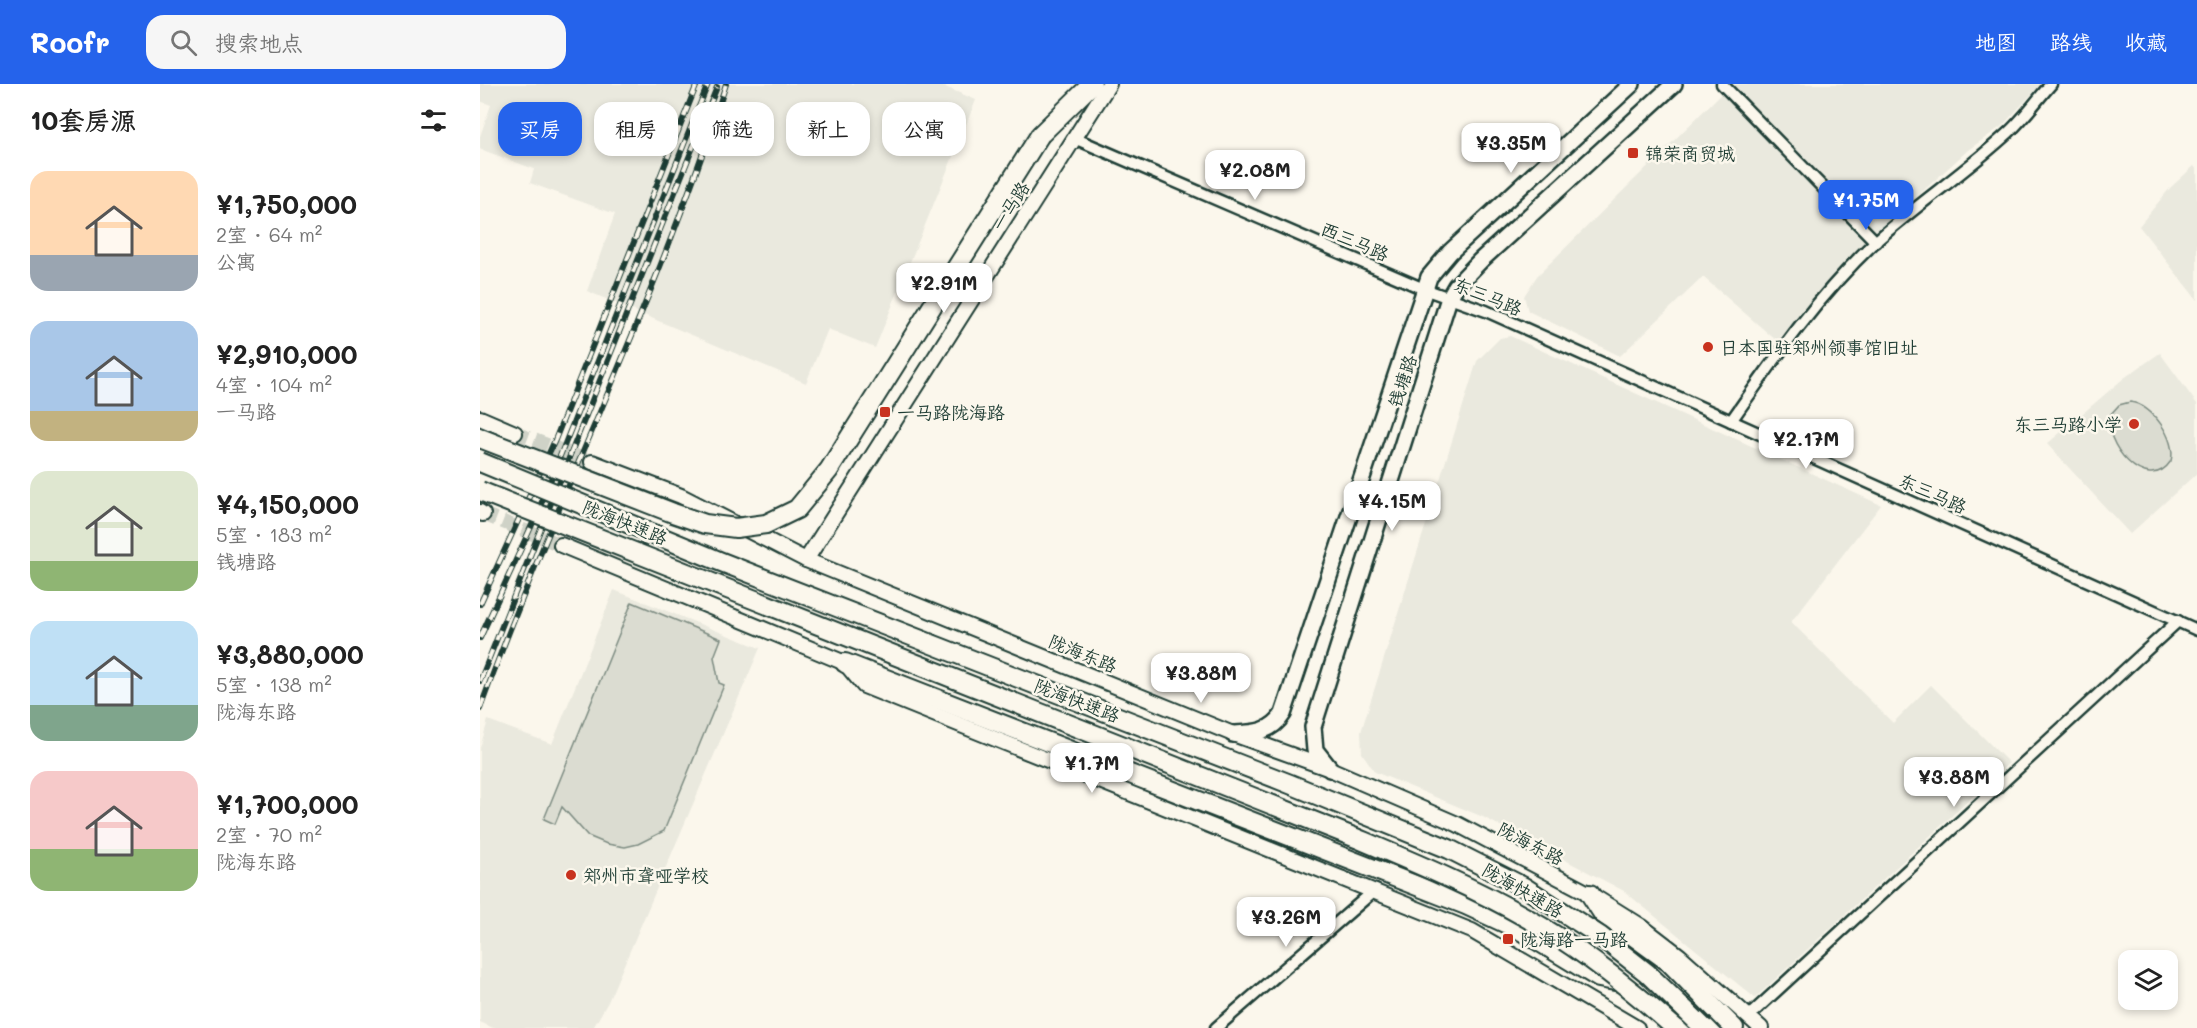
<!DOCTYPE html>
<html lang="zh">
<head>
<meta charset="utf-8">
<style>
	:root { --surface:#fff; --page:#f6f6f6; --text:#222; --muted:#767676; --accent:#2563eb }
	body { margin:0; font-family:Mali,"LXGW WenKai TC",sans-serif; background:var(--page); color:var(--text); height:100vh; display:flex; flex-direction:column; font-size:22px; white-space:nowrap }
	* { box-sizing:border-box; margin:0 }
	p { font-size:20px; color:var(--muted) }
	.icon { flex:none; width:33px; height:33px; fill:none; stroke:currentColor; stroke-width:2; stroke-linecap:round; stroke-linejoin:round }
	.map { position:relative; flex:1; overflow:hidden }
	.side { display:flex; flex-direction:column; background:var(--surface); width:480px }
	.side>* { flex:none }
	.top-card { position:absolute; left:18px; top:18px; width:570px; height:54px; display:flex; gap:12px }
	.buttons { position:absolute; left:1638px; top:866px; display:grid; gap:12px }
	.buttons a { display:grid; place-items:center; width:60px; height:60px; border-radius:12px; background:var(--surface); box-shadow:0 3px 9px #0003; font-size:30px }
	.price { position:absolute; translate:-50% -51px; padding:0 14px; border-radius:12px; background:#fff; color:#222; font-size:20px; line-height:39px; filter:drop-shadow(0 2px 3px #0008) }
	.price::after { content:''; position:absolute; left:50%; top:36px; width:18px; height:14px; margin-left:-9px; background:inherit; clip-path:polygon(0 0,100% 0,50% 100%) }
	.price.active { background:var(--accent); color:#fff }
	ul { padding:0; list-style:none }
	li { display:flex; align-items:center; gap:18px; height:150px; padding:0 30px }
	li span { display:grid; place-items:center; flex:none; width:168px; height:120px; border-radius:18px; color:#555 }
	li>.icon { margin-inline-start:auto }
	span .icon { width:72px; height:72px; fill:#fffc; stroke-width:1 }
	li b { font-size:26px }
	h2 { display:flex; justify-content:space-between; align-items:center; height:72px; padding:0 30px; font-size:26px }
	.tag { padding:0 21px; border-radius:18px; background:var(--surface); box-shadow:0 3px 9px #0003; font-size:21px; line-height:54px }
	.tag.active { background:var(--accent); color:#fff }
	header { display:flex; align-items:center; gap:36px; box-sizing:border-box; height:84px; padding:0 30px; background:var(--accent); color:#fff }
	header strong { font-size:28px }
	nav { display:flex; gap:33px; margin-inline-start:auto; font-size:21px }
	.search { width:420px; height:54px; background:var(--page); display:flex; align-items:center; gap:15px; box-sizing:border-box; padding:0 21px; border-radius:18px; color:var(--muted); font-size:22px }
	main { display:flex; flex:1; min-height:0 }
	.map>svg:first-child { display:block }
</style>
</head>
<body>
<header>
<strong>Roofr</strong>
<div class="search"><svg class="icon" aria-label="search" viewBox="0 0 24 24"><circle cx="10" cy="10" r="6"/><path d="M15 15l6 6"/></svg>搜索地点</div>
<nav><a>地图</a><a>路线</a><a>收藏</a></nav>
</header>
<main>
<section class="side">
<h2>10套房源<svg class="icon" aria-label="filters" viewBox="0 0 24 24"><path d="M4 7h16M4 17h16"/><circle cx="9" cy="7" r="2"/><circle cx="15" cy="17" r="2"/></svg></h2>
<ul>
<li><span style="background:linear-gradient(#ffd9b3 70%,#9aa5b1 0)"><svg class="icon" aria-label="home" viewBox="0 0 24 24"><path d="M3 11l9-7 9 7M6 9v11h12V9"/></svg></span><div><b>¥1,750,000</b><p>2室 · 64 m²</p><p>公寓</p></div></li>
<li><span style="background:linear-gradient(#a9c7e8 75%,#c2b280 0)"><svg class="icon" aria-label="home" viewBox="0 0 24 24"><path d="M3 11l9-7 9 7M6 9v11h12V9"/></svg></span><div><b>¥2,910,000</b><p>4室 · 104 m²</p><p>一马路</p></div></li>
<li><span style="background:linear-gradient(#dfe7d0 75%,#8fb573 0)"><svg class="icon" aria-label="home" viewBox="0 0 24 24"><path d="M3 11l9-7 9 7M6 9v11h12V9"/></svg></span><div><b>¥4,150,000</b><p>5室 · 183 m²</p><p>钱塘路</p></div></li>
<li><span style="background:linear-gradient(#bfe0f5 70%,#7fa58c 0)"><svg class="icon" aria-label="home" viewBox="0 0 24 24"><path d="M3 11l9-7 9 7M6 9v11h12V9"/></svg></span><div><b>¥3,880,000</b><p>5室 · 138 m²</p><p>陇海东路</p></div></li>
<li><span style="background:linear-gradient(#f6c9c9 65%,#8fb573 0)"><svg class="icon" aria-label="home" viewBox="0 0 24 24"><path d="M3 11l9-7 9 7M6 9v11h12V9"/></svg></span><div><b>¥1,700,000</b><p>2室 · 70 m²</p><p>陇海东路</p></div></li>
</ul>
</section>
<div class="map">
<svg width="1717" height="944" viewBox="0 0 1717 944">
	<rect width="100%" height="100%" fill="#fbf7ec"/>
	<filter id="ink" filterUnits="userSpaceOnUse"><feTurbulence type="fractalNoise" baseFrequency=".0167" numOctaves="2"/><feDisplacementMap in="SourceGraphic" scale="12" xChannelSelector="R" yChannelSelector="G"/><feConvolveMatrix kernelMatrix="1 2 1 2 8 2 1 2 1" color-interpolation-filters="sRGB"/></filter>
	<g filter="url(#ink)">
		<g fill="#eae9de">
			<polygon points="0,0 458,0 496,16 395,264 348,245 326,299 107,207 135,130 50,99 54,85 0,65 0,52 11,21 0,17"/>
			<polygon points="1251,0 1561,0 1522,42 1488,66 1375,169 1297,257 1223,193 1140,272 1048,227 1044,212 1057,192"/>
			<polygon points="1714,82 1717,86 1717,216 1659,142 1690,104"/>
			<polygon points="1030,252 1401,421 1311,538 1413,639 1451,601 1529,679 1275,914 1144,807 1003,733 895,688 882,669 881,648 997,277 1020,254"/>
			<polygon points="1680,269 1717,320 1717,389 1650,450 1567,360 1644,294"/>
			<polygon points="134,506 280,564 128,918 113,944 13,944 0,938 0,664 8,636 72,660"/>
		</g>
		<g fill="#dbdcd1" stroke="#7d8c82" stroke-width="1.5">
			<path d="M1650,318C1672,320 1697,356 1691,377C1666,414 1621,356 1630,331L1639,321Z"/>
			<polygon points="152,518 241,555 234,573 239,599 244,601 184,747 158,760 145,763 127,760 108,752 82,723 75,740 64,735"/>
		</g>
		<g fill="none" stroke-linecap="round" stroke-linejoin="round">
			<g stroke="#cfd2c7" stroke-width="14" stroke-dasharray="14 7" stroke-linecap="butt">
				<polyline points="35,349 112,378"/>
				<polyline points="3,430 81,461"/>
			</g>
			<g stroke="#1f3d34" stroke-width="15">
				<g id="minor">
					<polyline points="1242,0 1396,158"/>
					<polyline points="594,54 944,205 1006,227 1717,546"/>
					<path d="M1251,337C1295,274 1338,212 1394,159C1437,120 1486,88 1529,48C1544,34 1557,16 1571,0"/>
					<polyline points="1269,932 1698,537"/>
					<polyline points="736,944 895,806"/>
				</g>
			</g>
			<g stroke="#1f3d34" stroke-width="18">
				<g id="tertiary">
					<polyline points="0,334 35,349"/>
					<polyline points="112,378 201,412 326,476 753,650 850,685 977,740 1110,810 1161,842 1200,872 1281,944"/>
					<polyline points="0,428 3,430"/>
					<polyline points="81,461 365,579 384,602 992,847 1157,944"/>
					<polyline points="326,476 629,0"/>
				</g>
			</g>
			<g stroke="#1f3d34" stroke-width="20">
				<g id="secondary">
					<path d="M753,650C774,649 791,649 803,630L949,193L970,168L1152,0"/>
					<polyline points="850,685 835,666 833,643 969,214 976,202 1000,177 1194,0"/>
				</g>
			</g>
			<g stroke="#1f3d34" stroke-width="22">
				<g id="trunk">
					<polyline points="560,51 612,0"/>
					<polyline points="365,579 986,821 1040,846 1119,894 1140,898"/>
					<polyline points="1110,810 1123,830 1189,878 1254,944"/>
				</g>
			</g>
			<use href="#minor" stroke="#fbf7ec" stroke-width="10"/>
			<use href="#tertiary" stroke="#fbf7ec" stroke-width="14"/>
			<use href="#secondary" stroke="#fbf7ec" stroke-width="15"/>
			<use href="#trunk" stroke="#fbf7ec" stroke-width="18"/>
			<g stroke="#1f3d34" stroke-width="6">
				<g id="rail">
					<polyline points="0,520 75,356 217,0"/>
					<polyline points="0,554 57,430 228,0"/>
					<polyline points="0,597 237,3"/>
					<path d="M0,625C76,414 178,214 246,0"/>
				</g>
			</g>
			<use href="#rail" stroke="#fbf7ec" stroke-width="4" stroke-dasharray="11" stroke-linecap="butt"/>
			<g stroke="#1f3d34" stroke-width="22" stroke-linecap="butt">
				<g id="trunk-bridge">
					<polyline points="0,354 193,429 225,440 256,444 286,440 317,425 349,386 560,51"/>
					<polyline points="0,378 239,477 810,700 969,765 1044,803 1120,852 1167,889 1224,944"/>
					<path d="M0,407L876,754C933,778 991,802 1045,833C1099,863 1149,903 1195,944"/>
				</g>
			</g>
			<use href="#trunk-bridge" stroke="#fbf7ec" stroke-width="18"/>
		</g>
	</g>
	<g fill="#c8321e" stroke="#fbf7ec" stroke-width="2">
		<rect x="1147" y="63" width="12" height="12" rx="3"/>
		<circle cx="1228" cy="263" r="6"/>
		<rect x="399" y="322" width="12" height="12" rx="3"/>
		<circle cx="1654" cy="340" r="6"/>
		<circle cx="91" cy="791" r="6"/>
		<rect x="1022" y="849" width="12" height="12" rx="3"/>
	</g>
	<g text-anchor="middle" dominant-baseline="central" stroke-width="5" stroke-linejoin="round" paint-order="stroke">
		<g font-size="18" fill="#1f3d34" stroke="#fbf7ec" text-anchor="start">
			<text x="1165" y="69">锦荣商贸城</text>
			<text x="1240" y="263">日本国驻郑州领事馆旧址</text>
			<text x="417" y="328">一马路陇海路</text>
			<text x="1642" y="340" text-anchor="end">东三马路小学</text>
			<text x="103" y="791">郑州市聋哑学校</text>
			<text x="1040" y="855">陇海路一马路</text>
		</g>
		<g font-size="18" fill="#1f3d34" stroke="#fbf7ec">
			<text transform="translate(530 122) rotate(-58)">一马路</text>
			<text transform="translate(875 157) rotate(23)">西三马路</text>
			<text transform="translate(1008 212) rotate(22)">东三马路</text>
			<text transform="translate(922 297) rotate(-72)">钱塘路</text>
			<text transform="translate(1453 409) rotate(24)">东三马路</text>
			<text transform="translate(145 438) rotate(22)">陇海快速路</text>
			<text transform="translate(603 569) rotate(22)">陇海东路</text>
			<text transform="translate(597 616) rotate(21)">陇海快速路</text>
			<text transform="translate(1051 759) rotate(27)">陇海东路</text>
			<text transform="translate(1043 806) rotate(30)">陇海快速路</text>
		</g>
	</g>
</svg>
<div class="buttons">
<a><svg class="icon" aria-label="layers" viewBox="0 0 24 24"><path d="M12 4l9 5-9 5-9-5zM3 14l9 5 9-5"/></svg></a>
</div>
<b class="price" style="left:1031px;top:90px">¥3.35M</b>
<b class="price" style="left:775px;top:117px">¥2.08M</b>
<b class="price active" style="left:1386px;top:147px">¥1.75M</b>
<b class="price" style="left:464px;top:230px">¥2.91M</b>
<b class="price" style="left:1326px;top:386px">¥2.17M</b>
<b class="price" style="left:912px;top:448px">¥4.15M</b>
<b class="price" style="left:721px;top:620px">¥3.88M</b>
<b class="price" style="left:612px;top:710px">¥1.7M</b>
<b class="price" style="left:1474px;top:724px">¥3.88M</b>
<b class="price" style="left:806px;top:864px">¥3.26M</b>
<div class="top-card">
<a class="tag active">买房</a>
<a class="tag">租房</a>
<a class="tag">筛选</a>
<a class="tag">新上</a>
<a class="tag">公寓</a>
</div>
</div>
</main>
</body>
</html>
